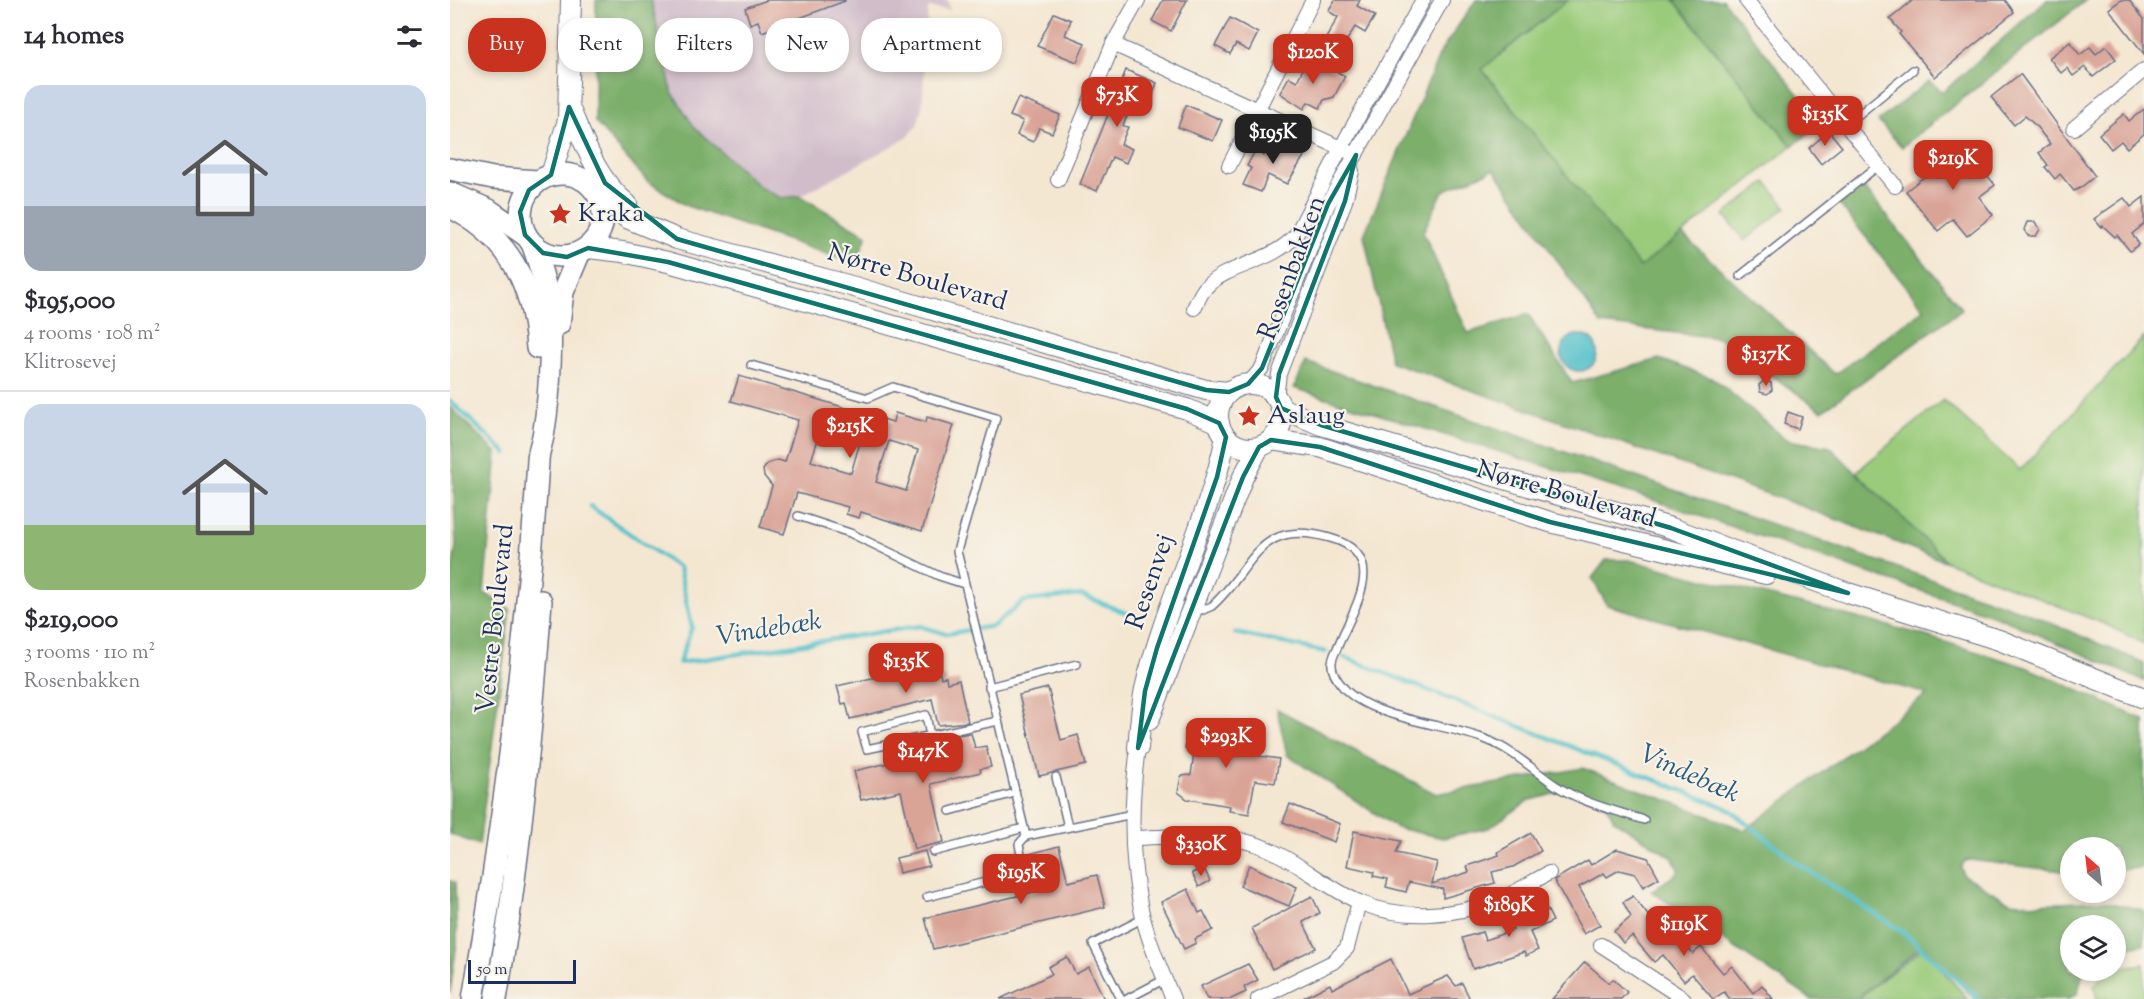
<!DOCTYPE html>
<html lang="en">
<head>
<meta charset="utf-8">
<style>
	:root { --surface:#fff; --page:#f2f2f3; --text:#2b2b33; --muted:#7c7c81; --line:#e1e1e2; --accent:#c8321e }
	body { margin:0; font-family:"Sorts Mill Goudy",serif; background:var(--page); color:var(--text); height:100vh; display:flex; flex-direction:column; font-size:22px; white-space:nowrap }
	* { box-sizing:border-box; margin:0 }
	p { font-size:20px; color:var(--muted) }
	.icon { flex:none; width:33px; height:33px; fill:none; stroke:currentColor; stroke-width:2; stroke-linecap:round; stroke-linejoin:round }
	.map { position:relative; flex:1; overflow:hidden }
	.panel { display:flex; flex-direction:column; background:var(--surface); width:450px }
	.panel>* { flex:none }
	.hud { position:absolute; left:18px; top:18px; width:570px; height:54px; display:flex; gap:12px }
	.needle { width:39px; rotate:332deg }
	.controls { position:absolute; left:1610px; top:837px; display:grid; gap:12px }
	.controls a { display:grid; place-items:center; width:66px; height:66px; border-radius:50%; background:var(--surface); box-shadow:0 3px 9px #0003; font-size:30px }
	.scale { position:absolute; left:18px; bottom:15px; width:108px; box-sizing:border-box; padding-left:6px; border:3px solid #1b2f5e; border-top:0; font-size:16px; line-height:21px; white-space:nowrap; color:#1b2f5e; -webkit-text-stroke:4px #f7f3e8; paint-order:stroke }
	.price { position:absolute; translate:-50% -51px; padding:0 14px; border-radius:12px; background:var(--accent); color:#fff; font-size:20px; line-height:39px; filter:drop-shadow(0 2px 3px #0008) }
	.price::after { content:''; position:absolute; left:50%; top:36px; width:18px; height:14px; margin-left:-9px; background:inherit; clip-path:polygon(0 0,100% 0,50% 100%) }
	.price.active { background:#222; color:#fff }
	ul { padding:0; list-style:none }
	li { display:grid; align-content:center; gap:12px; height:318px; padding:0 24px }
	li+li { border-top:2px solid var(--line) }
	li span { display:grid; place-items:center; height:186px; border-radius:18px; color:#555 }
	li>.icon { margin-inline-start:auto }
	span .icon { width:108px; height:108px; fill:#fffc; stroke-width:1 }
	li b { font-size:26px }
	h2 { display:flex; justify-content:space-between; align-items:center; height:72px; padding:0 24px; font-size:26px }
	.tag { padding:0 21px; border-radius:24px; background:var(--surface); box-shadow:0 3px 9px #0003; font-size:21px; line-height:54px }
	.tag.active { background:var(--accent); color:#fff }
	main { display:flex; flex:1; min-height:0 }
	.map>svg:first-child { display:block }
</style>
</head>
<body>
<main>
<section class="panel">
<h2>14 homes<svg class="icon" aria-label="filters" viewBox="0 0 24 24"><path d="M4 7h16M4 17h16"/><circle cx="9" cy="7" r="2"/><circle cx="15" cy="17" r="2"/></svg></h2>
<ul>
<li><span style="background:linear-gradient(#c9d6e8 65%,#9aa5b1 0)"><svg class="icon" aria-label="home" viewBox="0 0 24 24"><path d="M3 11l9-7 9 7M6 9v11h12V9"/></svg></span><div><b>$195,000</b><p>4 rooms · 108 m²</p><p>Klitrosevej</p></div></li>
<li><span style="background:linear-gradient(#c9d6e8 65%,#8fb573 0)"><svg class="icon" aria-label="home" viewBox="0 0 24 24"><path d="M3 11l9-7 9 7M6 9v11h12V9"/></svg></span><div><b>$219,000</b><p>3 rooms · 110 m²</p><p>Rosenbakken</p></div></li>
</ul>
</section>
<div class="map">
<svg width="1694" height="999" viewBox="0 0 1694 999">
	<rect width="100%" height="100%" fill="#f7f3e8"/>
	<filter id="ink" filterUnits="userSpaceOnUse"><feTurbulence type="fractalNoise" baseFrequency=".0167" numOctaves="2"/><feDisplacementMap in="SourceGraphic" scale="12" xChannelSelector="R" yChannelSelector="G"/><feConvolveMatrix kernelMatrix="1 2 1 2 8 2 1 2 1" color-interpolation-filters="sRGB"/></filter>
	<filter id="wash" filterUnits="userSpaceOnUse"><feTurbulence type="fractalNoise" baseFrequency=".008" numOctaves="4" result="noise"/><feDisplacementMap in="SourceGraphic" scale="24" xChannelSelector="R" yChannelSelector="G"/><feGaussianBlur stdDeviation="1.35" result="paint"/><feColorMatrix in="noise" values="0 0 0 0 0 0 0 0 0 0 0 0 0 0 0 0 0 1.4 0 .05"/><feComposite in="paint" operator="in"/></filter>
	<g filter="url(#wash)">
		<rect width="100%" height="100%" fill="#f4e7d2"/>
		<polygon fill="#d1bdca" points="201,0 498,0 500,10 478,8 472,107 467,126 455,139 350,196 331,198 311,188 244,127 222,92"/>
		<g fill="#9acb7a" stroke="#5a7d6c" stroke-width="1.5">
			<polygon points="1118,0 1224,0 1342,146 1190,268 1032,69"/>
			<polygon points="1316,182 1336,207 1295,241 1274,215"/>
			<polygon points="1694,337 1694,644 1657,625 1497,562 1406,472 1493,400 1570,470"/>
			<polygon points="1473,948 1518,999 1407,999"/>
			<path d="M1694,964V999H1647L1644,986C1658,968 1672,967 1694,964Z"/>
		</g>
		<g fill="#7baf6a" stroke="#4b6f64" stroke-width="1.5">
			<polygon points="146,0 201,0 222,92 244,127 311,188 331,198 350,196 417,235 406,264 237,206 197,181 145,122"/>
			<polygon points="1026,0 1118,0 1032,69 1190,267 1232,234 1385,374 1474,309 1389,204 1413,186 1512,309 1372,411 1269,338 1151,324 1044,169 993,191 973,232 1018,333 1078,314 1122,383 1209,359 1264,379 1337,440 1380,447 1497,562 1346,504 941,362 914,235 991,51"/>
			<polygon points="1224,0 1273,0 1372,124 1342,146"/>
			<polygon points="1596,0 1636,0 1452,147 1428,121 1479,81 1493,92"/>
			<polygon points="856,362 1575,612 1694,663 1694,681 1548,617 1188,495 844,388"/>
			<polygon points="0,407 47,453 34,593 60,609 29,845 0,834 0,581 6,546"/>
			<polygon points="1156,560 1179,560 1466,633 1576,667 1694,720 1694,867 1665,871 1665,848 1620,848 1620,872 1520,860 1515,861 1511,867 1513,875 1560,902 1584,904 1652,901 1694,910 1694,944 1665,950 1665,926 1620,926 1620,970 1634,971 1627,994 1619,999 1525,999 1472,946 1406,999 1361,999 1201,891 1229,872 1223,858 1164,820 1155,803 1121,789 1078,801 1039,828 993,838 947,828 837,755 827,709 986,794 1133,768 1295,830 1477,694 1157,605 1142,578"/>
			<polygon points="0,881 5,882 7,942 0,993"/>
		</g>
		<circle fill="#54c1ca" stroke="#387894" stroke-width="1.5" cx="1129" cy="353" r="18"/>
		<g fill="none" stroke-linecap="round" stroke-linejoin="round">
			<g stroke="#54c1ca" stroke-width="4.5">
				<polyline points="0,401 56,453"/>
				<polyline points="140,506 229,568 242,627 229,663 470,626 496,634 543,626 574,601 631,595 679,614"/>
				<polyline points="785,633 876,652"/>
				<polyline points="894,657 1279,809 1348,864 1453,932 1529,999"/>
			</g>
		</g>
		<g id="blocks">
			<g fill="#d9a396" fill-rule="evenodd">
				<polygon points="317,0 395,0 395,1 312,32 308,21 300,24 295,8"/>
				<polygon points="713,0 737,0 721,31 702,21"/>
				<polygon points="885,0 910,0 907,6 925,16 915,33 905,27 891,50 875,40 888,17 878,11"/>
				<polygon points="1463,0 1555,0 1564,12 1485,77 1449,34 1451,32 1440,19"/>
				<polygon points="1671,0 1679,0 1694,19 1694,54 1659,9"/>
				<polygon points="604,13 621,20 615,35 635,43 627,62 587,46"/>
				<polygon points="780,18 808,33 799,51 786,44 780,54 765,46"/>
				<polygon points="1620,42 1630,55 1640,47 1646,54 1656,46 1666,59 1643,77 1635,67 1623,76 1617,68 1611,73 1599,58"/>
				<polygon points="859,57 895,76 884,97 874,100 870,108 858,102 854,109 830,93 839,77 847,81"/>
				<polygon points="676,70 707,83 699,104 688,99 685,106 682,104 673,126 678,127 671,144 682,149 676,163 662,157 647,191 630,184"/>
				<polygon points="1570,74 1645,176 1630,188 1624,191 1610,174 1605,179 1595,167 1598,165 1589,153 1600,144 1586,126 1575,116 1564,125 1541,97"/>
				<polygon points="568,98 610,115 602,133 589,128 583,142 567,135 573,121 560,116"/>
				<polygon points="736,105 772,120 763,141 728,127"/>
				<polygon points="1694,109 1694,134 1677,148 1671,141 1661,149 1649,134 1674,114 1679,121"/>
				<polygon points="1379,131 1392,147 1371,164 1359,148"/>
				<polygon points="823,137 856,153 837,184 818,175 811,192 793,185 801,168 797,166 805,151 814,156"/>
				<polygon points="1489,143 1499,156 1513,145 1545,185 1529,197 1543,215 1517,236 1503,219 1488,231 1456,191 1489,165 1478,151"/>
				<polygon points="1694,197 1694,224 1682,234 1689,244 1680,251 1667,235 1665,237 1653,226 1651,227 1644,219 1674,198 1681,207"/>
				<polygon points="1577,222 1585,222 1590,229 1586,236 1578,236 1574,230"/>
				<path d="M289,376L443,422L445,413L476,422L477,417L504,425L472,531L411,512L409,518L396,514L398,507L347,493L334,534L310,527L322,486L314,476L313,470L317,464L328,460L335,462L348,420L281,401ZM372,427L411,439L401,473L361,461ZM439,441L468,450L456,491L426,482Z"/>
				<polygon points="1315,380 1321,383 1322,390 1317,394 1310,392 1309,385"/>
				<polygon points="1338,412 1352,417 1348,429 1334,424"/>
				<polygon points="487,663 491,678 496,677 497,683 509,680 518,722 488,725 482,699 400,719 396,703 392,704 387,686"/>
				<polygon points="598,688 611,740 628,735 636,765 589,776 569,695"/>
				<polygon points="742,730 784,737 785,731 813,736 809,756 829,759 825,783 805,780 799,814 779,811 780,806 737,799 728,792 731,776 741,775 744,753 735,749 738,732"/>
				<polygon points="521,733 525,748 536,746 541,767 530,769 531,772 481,784 494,842 464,849 451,791 411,800 404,771 510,746 507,735"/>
				<polygon points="840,804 890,824 884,842 833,822"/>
				<polygon points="904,831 951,841 946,853 987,862 982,884 1019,872 1017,866 1049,855 1048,852 1081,833 1091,851 1063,867 1042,872 1045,883 993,898 993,889 959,882 956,892 936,887 938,879 923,876 924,872 897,866"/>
				<polygon points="609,846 618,882 647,875 655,907 483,949 475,918 588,891 579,854"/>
				<polygon points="1167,849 1198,858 1209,878 1193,887 1185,874 1169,870 1157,877 1154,873 1129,887 1150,925 1134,934 1104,880 1138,860 1141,865"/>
				<polygon points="475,851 479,866 449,873 446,858"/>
				<polygon points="799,865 847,887 839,906 790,886"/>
				<polygon points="754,868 760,881 749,887 742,873"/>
				<polygon points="738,889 749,913 753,911 763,930 745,939 746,943 734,949 711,902"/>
				<polygon points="862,896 870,913 853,922 866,948 822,969 802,928"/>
				<polygon points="1183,896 1213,935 1221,928 1243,954 1251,947 1273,973 1282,966 1303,993 1312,985 1323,999 1280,999 1274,992 1263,999 1242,974 1234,981 1213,955 1204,962 1182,936 1173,943 1164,931 1181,917 1173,902"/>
				<polygon points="1091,897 1103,921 1080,932 1088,950 1076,956 1074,952 1023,969 1012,938 1032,932 1035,940 1063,930 1059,921 1082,910 1079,903"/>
				<polygon points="617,957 626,974 639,967 654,999 550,999 602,974 598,967"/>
				<polygon points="941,959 958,994 998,976 1006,986 1012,983 1020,999 851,999 880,984 882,989"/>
				<polygon points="1135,962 1159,983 1163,979 1177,992 1171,999 1102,999"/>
				<polygon points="798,964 808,980 794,987 796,992 781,999 757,999 751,986"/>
			</g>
		</g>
	</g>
	<g filter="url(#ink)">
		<use href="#blocks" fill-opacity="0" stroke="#676f87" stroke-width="1.5"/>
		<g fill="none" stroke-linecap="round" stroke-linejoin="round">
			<g stroke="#676f87" stroke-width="10">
				<g id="lane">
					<polyline points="1397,124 1463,70"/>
					<polyline points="1290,276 1429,165"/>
					<polyline points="301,365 418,398 443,387 546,418 507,551 576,836 683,814"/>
					<polyline points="348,516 400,533 489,576 514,584"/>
					<path d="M745,607L753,610L762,606C805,567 808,517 880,538C941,555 904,607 888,646C886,651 882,658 882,663C881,672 887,680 893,687C920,719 998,724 1037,740C1063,750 1083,770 1105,785C1132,803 1164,810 1194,820"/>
					<polyline points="539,687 627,664"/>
					<polyline points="480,736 476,715 412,732 417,749 548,721"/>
					<polyline points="606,777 618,827"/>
					<polyline points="500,811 565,793"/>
					<polyline points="483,852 574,828"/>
					<polyline points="477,897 574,872 569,844 576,836"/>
					<polyline points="671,999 643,944 694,918"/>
					<polyline points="677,999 715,979"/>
				</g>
			</g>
			<g stroke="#676f87" stroke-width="16">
				<g id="street">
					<polyline points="1296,0 1445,186"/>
					<polyline points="663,44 688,0"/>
					<polyline points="1624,128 1694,70"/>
					<polyline points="779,166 863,0"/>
					<polyline points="608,180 663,44 906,155"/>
					<path d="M744,308C748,301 751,292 756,287C778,264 822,263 846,235L891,148L973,0"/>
					<polyline points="798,384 812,368 878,204 992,0"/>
					<polyline points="826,397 829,374 895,201 902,171"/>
					<path d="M688,748C681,798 680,853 690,904C696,936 710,968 723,999"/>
					<path d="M683,838C728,837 776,830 818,849C850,863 877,888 909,902C952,921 1008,916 1051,899C1067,892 1083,881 1099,873"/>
					<polyline points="1151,945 1234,999"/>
					<polyline points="808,999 883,962 897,948 909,902"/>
				</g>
			</g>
			<g stroke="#676f87" stroke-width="22">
				<g id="secondary">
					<path d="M119,107C134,142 146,179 177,204"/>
					<polyline points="101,175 118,120 121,0"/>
					<polyline points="149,196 177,218 227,239 401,286 756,390 779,392"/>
					<polyline points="138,248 173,252 218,262 737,409 769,423"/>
					<circle cx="800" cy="416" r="32"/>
					<polyline points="831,408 871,425 1221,528 1398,593 1549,640 1694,698"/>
					<polyline points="821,440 870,447 1100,522 1316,574"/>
					<polyline points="699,720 793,477 809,447"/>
					<path d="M688,748C690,728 691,708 695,689C715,603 758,523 776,437"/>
				</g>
			</g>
			<g stroke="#676f87" stroke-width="24">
				<g id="primary">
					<polyline points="0,169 43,178 88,181"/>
					<circle cx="112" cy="215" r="41"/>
					<polyline points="0,193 39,210 75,235"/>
					<path d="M0,207C59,236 83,284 87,348"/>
					<polyline points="109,324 113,292 129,254"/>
					<path d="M23,999C54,821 77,641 88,461C88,451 93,441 94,430C100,394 104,325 96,290C93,275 88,260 83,246"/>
					<path d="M46,999C69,867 81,735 91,601"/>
				</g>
			</g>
			<use href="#lane" stroke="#fff" stroke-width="7"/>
			<use href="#street" stroke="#fff" stroke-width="14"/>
			<use href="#secondary" stroke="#fff" stroke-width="20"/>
			<use href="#primary" stroke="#fff" stroke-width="21"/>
		</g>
	</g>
	<path fill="none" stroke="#0f766e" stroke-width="4.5" stroke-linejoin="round" d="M119,107L155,183L227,239L756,390L779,392L798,384L812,368L878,204L906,155L895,201L829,374L826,397L831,408L871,425L1221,528L1398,593L1100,522L870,447L821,440L809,447L793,477L688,748L695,691L707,648L767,477L776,437L769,423L737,409L218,262L138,248L117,257L93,253L75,235L70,212L79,190L101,175Z"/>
	<defs>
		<g id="sight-bare" transform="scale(1.8)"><path d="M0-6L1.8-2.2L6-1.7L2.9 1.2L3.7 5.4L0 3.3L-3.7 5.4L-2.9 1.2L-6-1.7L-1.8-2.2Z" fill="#c8321e" stroke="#f7f3e8" stroke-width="2.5" paint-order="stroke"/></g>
	</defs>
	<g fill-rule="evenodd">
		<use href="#sight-bare" x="110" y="214"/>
		<use href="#sight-bare" x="799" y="416"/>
	</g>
	<g text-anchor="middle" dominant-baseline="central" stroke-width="4.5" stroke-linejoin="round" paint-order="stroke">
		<g font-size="26" fill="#1b2f5e" stroke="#f7f3e8" text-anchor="start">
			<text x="128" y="214">Kraka</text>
			<text x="817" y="416">Aslaug</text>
		</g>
		<g font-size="26" fill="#1b2f5e" stroke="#f7f3e8">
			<text transform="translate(843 268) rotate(-70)">Rosenbakken</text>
			<text transform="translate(467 278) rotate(16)">Nørre Boulevard</text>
			<text transform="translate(1116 495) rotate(16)">Nørre Boulevard</text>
			<text transform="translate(701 582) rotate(-71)">Resenvej</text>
			<text transform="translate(46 619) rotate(-84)">Vestre Boulevard</text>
		</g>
		<g font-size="27" font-style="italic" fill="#2c5b7e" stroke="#f7f3e8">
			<text transform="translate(319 630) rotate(-9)">Vindebæk</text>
			<text transform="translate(1239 775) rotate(24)">Vindebæk</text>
		</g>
	</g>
</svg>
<div class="controls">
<a><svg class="needle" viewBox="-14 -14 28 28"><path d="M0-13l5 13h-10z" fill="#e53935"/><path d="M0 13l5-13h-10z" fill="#7c7c81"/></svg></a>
<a><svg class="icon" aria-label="layers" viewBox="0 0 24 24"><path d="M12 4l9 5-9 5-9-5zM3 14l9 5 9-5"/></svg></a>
</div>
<div class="scale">50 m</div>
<b class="price" style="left:863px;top:85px">$120K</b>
<b class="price" style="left:667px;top:128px">$73K</b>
<b class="price" style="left:1375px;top:147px">$135K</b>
<b class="price active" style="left:823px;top:165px">$195K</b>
<b class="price" style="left:1503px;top:191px">$219K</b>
<b class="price" style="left:1316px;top:387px">$137K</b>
<b class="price" style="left:400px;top:459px">$215K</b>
<b class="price" style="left:456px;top:694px">$135K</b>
<b class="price" style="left:776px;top:769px">$293K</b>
<b class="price" style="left:473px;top:784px">$147K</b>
<b class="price" style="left:751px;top:877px">$330K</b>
<b class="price" style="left:571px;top:905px">$195K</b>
<b class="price" style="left:1059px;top:938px">$189K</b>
<b class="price" style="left:1234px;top:957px">$119K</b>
<div class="hud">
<a class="tag active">Buy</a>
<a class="tag">Rent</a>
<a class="tag">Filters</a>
<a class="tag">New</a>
<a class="tag">Apartment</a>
</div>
</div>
</main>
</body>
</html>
